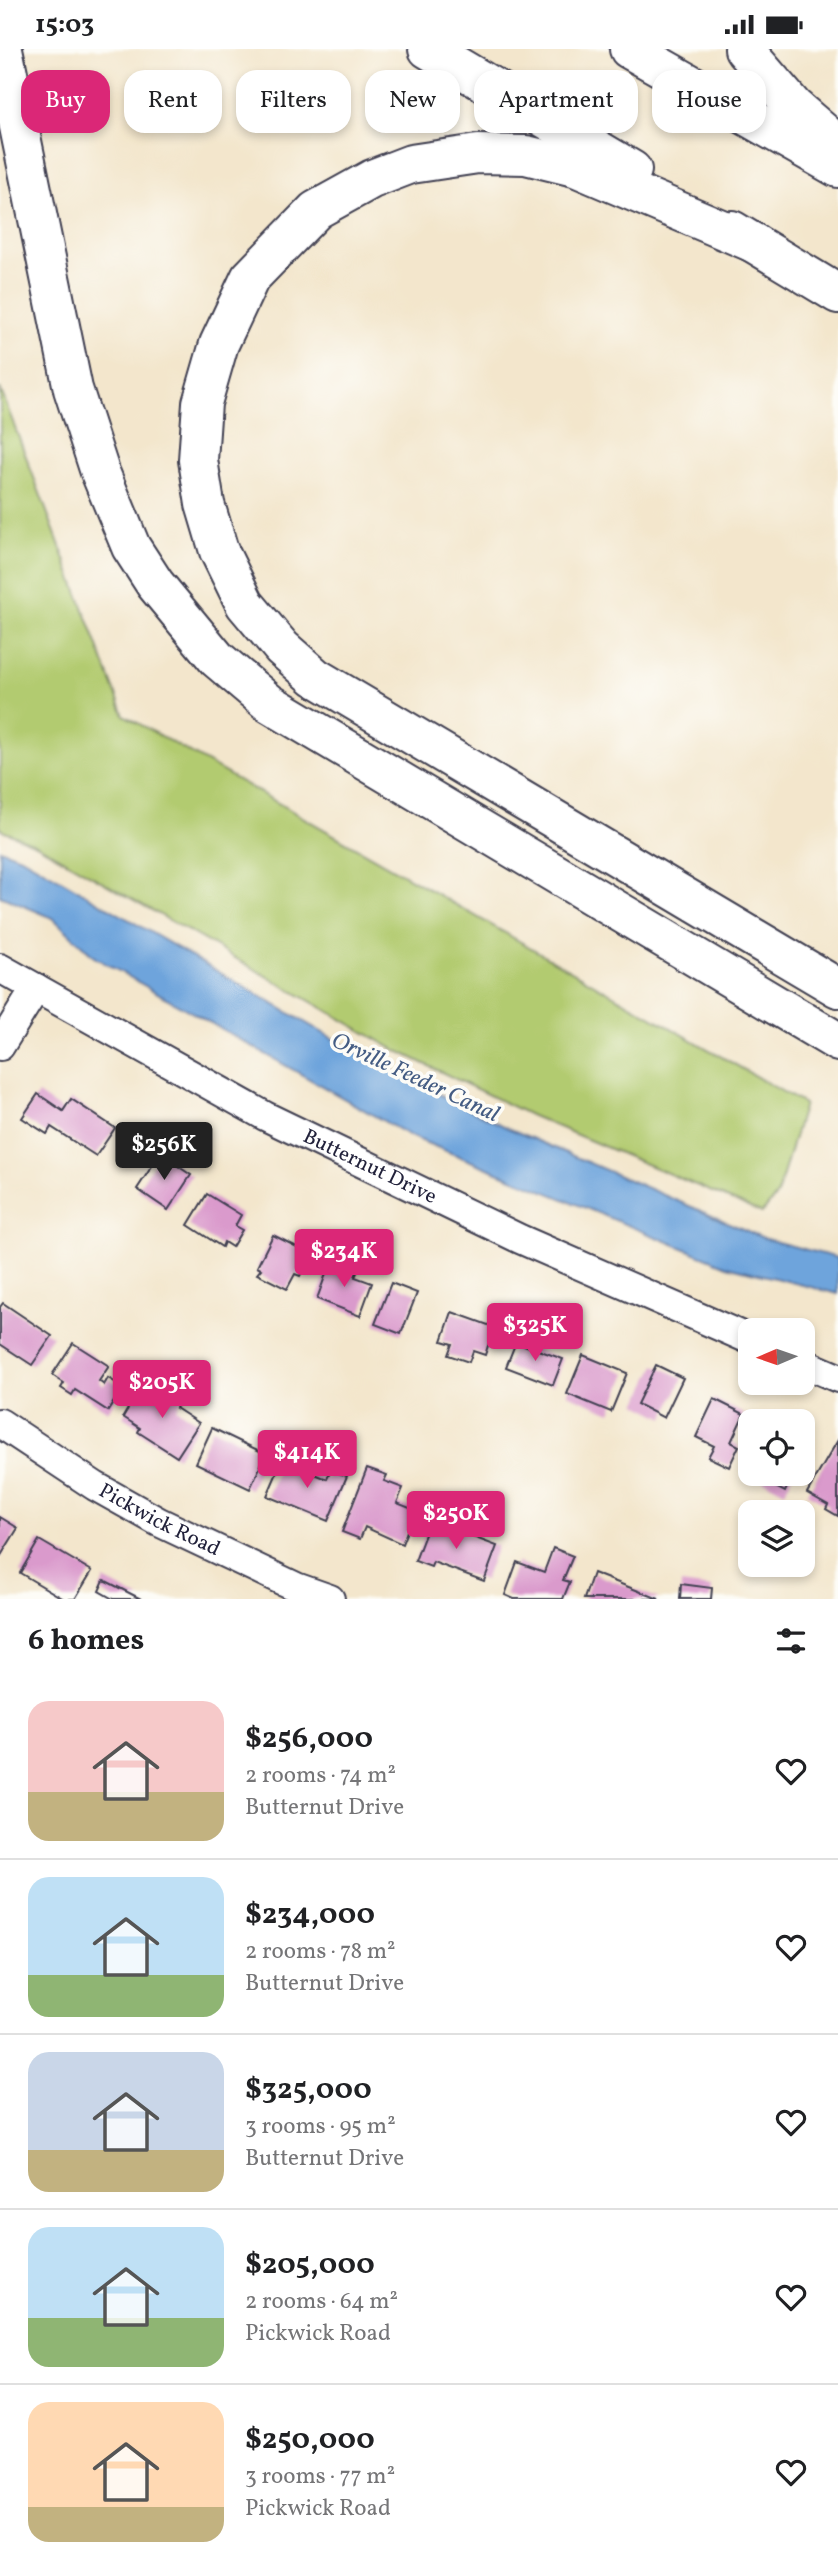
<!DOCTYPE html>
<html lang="en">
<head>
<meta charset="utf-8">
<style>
	:root { --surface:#fff; --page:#f6f6f6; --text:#202124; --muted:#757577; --line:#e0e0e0; --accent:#db2777 }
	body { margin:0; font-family:Vollkorn,serif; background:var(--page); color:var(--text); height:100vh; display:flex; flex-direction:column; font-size:26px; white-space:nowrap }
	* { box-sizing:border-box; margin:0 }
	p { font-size:23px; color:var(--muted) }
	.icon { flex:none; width:38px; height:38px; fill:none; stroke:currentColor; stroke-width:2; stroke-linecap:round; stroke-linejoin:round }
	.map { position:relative; height:1550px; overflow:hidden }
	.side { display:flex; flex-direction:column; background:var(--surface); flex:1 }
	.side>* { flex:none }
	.hud { position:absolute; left:21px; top:21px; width:796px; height:63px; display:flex; gap:14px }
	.needle { width:46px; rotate:268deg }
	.fabs { position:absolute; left:738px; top:1269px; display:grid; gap:14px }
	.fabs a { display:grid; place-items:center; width:77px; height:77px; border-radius:14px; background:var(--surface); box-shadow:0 4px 10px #0003; font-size:35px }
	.price { position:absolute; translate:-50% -60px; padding:0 16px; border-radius:7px; background:var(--accent); color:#fff; font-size:23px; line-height:46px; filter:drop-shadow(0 2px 4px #0008) }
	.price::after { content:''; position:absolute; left:50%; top:42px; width:21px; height:16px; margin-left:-10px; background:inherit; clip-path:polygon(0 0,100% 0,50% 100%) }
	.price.current { background:#222; color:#fff }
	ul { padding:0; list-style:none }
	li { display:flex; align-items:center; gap:21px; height:175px; padding:0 28px }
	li+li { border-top:2px solid var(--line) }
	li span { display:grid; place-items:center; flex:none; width:196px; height:140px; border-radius:21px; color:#555 }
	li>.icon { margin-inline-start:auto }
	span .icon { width:84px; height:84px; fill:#fffc; stroke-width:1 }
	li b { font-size:30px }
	h2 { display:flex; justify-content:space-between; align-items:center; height:84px; padding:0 28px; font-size:30px }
	.pill { padding:0 24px; border-radius:21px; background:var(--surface); box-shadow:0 4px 10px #0003; font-size:24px; line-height:63px }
	.pill.current { background:var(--accent); color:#fff }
	.status { display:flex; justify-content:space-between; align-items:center; height:49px; padding:0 35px; background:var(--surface); direction:ltr }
	.status svg { height:19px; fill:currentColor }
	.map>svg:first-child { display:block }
</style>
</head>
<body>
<div class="status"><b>15:03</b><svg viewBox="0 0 49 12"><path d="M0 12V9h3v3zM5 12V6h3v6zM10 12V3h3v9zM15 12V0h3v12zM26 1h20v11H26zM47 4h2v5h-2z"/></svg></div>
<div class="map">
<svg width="838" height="1550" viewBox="0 0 838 1550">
	<rect width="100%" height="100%" fill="#fdfcf7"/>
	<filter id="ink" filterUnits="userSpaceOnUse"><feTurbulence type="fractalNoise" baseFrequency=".0143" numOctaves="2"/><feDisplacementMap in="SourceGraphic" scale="14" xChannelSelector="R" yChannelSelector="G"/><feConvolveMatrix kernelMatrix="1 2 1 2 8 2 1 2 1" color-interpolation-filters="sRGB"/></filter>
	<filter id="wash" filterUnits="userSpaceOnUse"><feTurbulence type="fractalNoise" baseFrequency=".00686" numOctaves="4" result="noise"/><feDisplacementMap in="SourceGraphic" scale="28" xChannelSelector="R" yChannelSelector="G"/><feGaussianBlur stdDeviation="1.57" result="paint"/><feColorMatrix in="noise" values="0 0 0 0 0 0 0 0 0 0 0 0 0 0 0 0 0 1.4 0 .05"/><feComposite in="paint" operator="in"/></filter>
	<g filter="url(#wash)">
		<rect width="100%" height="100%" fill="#f3e6cc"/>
		<polygon fill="#b2cb70" stroke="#6a7656" stroke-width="2" points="0,339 124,666 804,1055 777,1146 762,1164 532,1067 392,999 36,795 0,780"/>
		<polygon fill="#6ea4dc" stroke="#48638c" stroke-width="2" points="0,800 23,809 368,1010 508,1079 766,1190 838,1209 838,1245 727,1217 412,1088 94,908 53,869 0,847"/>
		<g id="blocks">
			<g fill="#da9acc">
				<polygon points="38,1045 63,1062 71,1050 115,1079 96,1107 51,1078 47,1085 22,1069"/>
				<polygon points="160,1105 191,1126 168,1161 137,1140"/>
				<polygon points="207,1145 241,1166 235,1177 242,1181 232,1198 224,1193 222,1198 188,1176"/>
				<polygon points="273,1186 311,1205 300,1227 295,1225 287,1240 257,1225 261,1220 257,1218"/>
				<polygon points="331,1211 358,1221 355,1228 372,1234 360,1267 317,1250"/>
				<polygon points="391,1234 417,1244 401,1285 375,1275"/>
				<polygon points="3,1254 52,1287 32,1316 0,1295 0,1258"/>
				<polygon points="452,1263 494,1278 485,1306 473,1302 469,1313 448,1306 452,1295 442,1292"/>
				<polygon points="516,1293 563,1310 553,1336 506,1318"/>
				<polygon points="73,1294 109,1317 99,1332 104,1336 108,1329 123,1338 108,1362 75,1341 72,1346 61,1339 64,1334 52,1326"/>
				<polygon points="583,1306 627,1324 611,1363 567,1345"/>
				<polygon points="656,1316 683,1329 664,1369 637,1355"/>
				<polygon points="141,1338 162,1350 169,1338 183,1348 176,1359 199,1374 177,1408 138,1383 140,1379 123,1368"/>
				<polygon points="714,1350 744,1365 731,1393 739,1397 729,1418 708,1408 714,1397 696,1388"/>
				<polygon points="212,1379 266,1405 250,1440 196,1414"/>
				<polygon points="838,1391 838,1467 826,1460 828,1456 807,1444"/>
				<polygon points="282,1412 327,1430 331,1421 347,1427 328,1472 267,1447"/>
				<polygon points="367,1419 387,1426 384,1432 403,1439 397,1454 415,1461 402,1495 365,1478 360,1490 342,1483"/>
				<polygon points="748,1424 794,1424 785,1443"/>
				<polygon points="0,1468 18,1479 0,1508"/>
				<polygon points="430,1472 497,1497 484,1532 433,1513 431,1518 415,1512"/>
				<polygon points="39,1491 92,1522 75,1550 64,1550 20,1524"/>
				<polygon points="553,1499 573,1507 563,1531 570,1533 563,1550 514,1550 505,1546 517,1513 544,1523"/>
				<polygon points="593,1524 659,1550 584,1550"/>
				<polygon points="104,1531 141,1550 113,1550 99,1542"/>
				<polygon points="681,1535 712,1539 711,1550 680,1550"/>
			</g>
		</g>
	</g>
	<g filter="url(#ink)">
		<use href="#blocks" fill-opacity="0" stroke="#413f51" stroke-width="2"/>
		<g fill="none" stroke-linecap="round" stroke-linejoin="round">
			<g stroke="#413f51" stroke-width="32">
				<g id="minor">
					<path id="s1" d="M0,919L265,1067L520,1190L751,1291"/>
					<polyline points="0,997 36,939"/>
					<polyline points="803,1314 838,1329"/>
					<path id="s2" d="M0,1374L95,1437L159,1473L296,1538L330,1550"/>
				</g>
			</g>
			<g stroke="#413f51" stroke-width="42">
				<g id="highway">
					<polyline points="3,0 73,340 100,423 131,498 155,535 217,610 269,654 838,993"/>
					<polyline points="428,0 632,121"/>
					<polyline points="629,0 838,119"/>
					<polyline points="744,0 793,57 838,96"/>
					<polyline points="732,181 838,245"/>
					<polyline points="754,194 575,118 526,106 478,105 411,115 372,130 316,161 250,229 219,295 202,354 198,411 205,455 219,502 245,555 282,599 315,628 838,939"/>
				</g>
			</g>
			<use href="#minor" stroke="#fff" stroke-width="28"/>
			<use href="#highway" stroke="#fff" stroke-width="38"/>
		</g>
	</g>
	<g text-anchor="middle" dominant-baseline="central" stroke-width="7" stroke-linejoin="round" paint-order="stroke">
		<g font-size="21" fill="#22223b" stroke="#fdfcf7">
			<text stroke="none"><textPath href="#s1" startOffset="420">Butternut Drive</textPath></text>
			<text stroke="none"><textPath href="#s2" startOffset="187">Pickwick Road</textPath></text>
		</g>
		<g font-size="23" font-style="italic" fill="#445c83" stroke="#fdfcf7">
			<text transform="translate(415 1029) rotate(25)">Orville Feeder Canal</text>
		</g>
	</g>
</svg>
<div class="fabs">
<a><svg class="needle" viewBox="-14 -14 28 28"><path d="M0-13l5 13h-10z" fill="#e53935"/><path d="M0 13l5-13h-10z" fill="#757577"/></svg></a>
<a><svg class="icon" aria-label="locate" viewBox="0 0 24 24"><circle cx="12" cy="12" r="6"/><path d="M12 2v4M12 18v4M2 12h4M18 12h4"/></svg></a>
<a><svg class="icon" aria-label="layers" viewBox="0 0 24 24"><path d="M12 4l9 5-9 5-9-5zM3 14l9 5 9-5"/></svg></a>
</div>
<b class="price current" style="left:164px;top:1133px">$256K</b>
<b class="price" style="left:344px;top:1240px">$234K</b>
<b class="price" style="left:535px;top:1314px">$325K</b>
<b class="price" style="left:162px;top:1371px">$205K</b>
<b class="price" style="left:307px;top:1441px">$414K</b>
<b class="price" style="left:456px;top:1502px">$250K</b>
<div class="hud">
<a class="pill current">Buy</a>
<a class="pill">Rent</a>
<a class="pill">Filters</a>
<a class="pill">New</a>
<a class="pill">Apartment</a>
<a class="pill">House</a>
</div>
</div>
<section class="side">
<h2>6 homes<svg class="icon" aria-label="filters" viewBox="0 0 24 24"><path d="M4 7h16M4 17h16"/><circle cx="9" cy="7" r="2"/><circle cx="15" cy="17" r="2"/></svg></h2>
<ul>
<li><span style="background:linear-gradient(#f6c9c9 65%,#c2b280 0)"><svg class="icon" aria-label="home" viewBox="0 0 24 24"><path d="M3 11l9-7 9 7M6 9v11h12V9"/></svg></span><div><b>$256,000</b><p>2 rooms · 74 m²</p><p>Butternut Drive</p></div><svg class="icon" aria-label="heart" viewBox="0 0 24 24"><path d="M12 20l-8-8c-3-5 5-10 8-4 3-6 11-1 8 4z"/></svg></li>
<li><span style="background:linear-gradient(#bfe0f5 70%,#8fb573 0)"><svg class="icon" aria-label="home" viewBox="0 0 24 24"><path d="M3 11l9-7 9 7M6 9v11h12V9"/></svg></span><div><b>$234,000</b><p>2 rooms · 78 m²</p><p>Butternut Drive</p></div><svg class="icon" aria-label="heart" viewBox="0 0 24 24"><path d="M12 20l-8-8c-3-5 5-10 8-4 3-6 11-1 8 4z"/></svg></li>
<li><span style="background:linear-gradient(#c9d6e8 70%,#c2b280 0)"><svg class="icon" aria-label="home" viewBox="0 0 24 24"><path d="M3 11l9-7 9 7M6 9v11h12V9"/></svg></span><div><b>$325,000</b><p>3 rooms · 95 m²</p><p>Butternut Drive</p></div><svg class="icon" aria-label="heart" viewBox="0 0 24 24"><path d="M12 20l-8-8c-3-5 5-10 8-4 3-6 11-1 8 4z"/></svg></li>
<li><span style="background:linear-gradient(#bfe0f5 65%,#8fb573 0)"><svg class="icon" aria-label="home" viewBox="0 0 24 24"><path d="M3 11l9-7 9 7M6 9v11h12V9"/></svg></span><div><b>$205,000</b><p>2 rooms · 64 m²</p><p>Pickwick Road</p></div><svg class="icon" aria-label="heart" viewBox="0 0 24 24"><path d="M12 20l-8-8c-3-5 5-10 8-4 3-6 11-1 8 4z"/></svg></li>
<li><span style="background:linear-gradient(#ffd9b3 75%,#c2b280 0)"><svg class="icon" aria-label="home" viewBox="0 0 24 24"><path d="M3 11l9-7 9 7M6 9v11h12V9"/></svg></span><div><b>$250,000</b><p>3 rooms · 77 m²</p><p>Pickwick Road</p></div><svg class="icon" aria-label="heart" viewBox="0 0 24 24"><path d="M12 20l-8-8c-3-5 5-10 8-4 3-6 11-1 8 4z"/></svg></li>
</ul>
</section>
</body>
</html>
